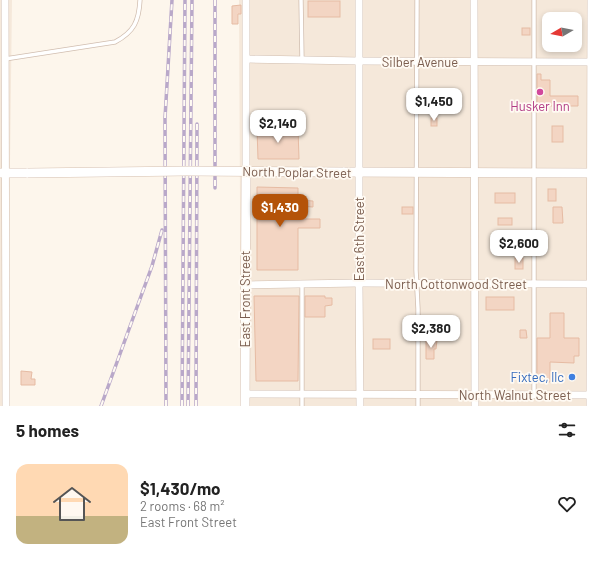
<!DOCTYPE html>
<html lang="en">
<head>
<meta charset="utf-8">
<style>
	:root { --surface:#fff; --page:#f2f2f2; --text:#222; --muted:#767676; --line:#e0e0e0; --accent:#b45309 }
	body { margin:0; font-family:Barlow,sans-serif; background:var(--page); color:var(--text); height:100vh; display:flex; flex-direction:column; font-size:15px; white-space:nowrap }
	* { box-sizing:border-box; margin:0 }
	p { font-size:13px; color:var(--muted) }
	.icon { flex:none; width:22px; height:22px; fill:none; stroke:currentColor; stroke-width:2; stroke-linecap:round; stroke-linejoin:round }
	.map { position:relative; height:406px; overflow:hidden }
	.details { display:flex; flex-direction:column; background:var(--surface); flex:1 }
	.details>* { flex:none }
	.needle { width:26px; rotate:260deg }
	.fabs { position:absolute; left:542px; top:12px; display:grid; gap:8px }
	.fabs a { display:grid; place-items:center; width:40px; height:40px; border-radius:8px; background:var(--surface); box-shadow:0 2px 6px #0003; font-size:20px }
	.price { position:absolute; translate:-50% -34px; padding:0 9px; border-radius:8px; background:#fff; color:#222; font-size:13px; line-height:26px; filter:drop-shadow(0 1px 2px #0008) }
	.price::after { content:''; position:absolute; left:50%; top:24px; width:12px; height:9px; margin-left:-6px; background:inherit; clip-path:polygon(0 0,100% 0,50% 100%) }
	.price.active { background:var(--accent); color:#fff }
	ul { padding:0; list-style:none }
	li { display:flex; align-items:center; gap:12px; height:100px; padding:0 16px }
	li+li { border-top:1px solid var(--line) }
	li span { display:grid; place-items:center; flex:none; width:112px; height:80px; border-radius:12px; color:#555 }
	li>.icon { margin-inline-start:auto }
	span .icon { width:48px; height:48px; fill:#fffc; stroke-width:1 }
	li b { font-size:17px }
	h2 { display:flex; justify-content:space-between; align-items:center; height:48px; padding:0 16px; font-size:17px }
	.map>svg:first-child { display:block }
</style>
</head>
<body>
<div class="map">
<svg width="594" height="406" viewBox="0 0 594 406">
	<rect width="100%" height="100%" fill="#fdf6ec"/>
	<g fill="#f5e8da" fill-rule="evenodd">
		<polygon points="0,0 12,0 7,406 0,406"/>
		<path d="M239,0H594V406H241ZM549,19H575V45H549Z"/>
	</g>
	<g fill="#f3d5c3" stroke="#e6bba3">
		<rect x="308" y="1" width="32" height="16"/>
		<polygon points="241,5 241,14 238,14 238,24 232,24 232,6"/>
		<rect x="522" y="28" width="8" height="7"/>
		<polygon points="537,74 541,74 541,80 550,80 550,96 578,96 578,106 537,106"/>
		<rect x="431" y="118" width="6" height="8"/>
		<rect x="552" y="126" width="11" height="16"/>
		<polygon points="257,129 298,129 299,159 258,159"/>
		<polygon points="257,187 298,188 298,200 313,201 313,207 298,206 298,219 320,219 320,228 298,228 298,270 257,270"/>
		<rect x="548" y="189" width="8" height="12"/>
		<rect x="495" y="193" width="20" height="10"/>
		<rect x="402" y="207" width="11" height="7"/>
		<polygon points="553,207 562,207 563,223 553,223"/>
		<rect x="498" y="218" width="14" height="7"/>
		<rect x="515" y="258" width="8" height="11"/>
		<polygon points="254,296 299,296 298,381 256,381"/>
		<polygon points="305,296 325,296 325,298 332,298 332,305 325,306 325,317 305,317"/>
		<rect x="486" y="297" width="28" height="13"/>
		<polygon points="550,313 564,313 564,338 579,338 579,356 574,356 574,363 550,362 550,382 537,382 537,338 550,338"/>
		<polygon points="520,330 526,330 527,338 520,338"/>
		<rect x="373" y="339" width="17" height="10"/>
		<polygon points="426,340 437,340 436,349 434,349 434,359 426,359"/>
		<polygon points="21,371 32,372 31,379 35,379 35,385 21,385"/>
	</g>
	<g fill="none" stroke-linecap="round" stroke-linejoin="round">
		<g stroke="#d1beb0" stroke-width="5">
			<g id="lane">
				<polyline points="301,0 302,60"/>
				<polyline points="417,0 416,270 418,309 418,406"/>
				<path d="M5,59L115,42C134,32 139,21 140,0"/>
				<polyline points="302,284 302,406"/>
				<polyline points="534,395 534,0"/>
			</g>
		</g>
		<g stroke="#d1beb0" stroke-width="8">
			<g id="street">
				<polyline points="5,0 6,406"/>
				<polyline points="359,0 359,283 360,406"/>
				<polyline points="474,0 475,406"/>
				<polyline points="247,59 359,61 594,62"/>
				<polyline points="246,170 246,0"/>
				<polyline points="245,285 359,283 594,284"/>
				<polyline points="245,394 594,395"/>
			</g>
		</g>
		<g stroke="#d6c0b0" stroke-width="10">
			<g id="secondary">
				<polyline points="343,172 591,173"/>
				<polyline points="0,173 28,173"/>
				<polyline points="245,406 246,170"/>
				<polyline points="591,406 592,0"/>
			</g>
		</g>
		<use href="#lane" stroke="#fff" stroke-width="3.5"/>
		<use href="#street" stroke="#fff" stroke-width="7"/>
		<use href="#secondary" stroke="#fff" stroke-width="9"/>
		<g stroke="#b9a8c9" stroke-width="3.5">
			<g id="rail">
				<polyline points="215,0 215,188"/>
				<polyline points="101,406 152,266 162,230"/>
				<polyline points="166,406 165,118 172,0"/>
				<polyline points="182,406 185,0"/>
				<polyline points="188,406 192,0"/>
				<polyline points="196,406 197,124"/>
			</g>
		</g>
		<use href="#rail" stroke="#fffaf3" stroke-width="2" stroke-dasharray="6" stroke-linecap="butt"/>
		<g stroke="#d6c0b0" stroke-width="10" stroke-linecap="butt">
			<polyline id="secondary-bridge" points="28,173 187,171 343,172"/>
		</g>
		<use href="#secondary-bridge" stroke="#fff" stroke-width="9"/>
	</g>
	<circle fill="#d1479c" stroke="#fffaf3" stroke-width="1.5" cx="540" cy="92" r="4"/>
	<circle fill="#3f7fe0" stroke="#fffaf3" stroke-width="1.5" cx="572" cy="377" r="4"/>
	<g text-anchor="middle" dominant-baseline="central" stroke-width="3.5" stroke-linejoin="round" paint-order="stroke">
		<g font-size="13" fill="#7a5c4d" stroke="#fffaf3">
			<text x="420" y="62">Silber Avenue</text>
			<text transform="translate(297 172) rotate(1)">North Poplar Street</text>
			<text transform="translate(359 239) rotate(-90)">East 6th Street</text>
			<text x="456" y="284">North Cottonwood Street</text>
			<text transform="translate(245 299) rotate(-90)">East Front Street</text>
			<text x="515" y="395">North Walnut Street</text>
		</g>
		<g font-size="13" fill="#b23c85" stroke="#fffaf3">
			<text x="540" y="106">Husker Inn</text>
		</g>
		<g font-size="13" fill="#366cbe" stroke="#fffaf3" text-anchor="end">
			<text x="564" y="377">Fixtec, llc</text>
		</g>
	</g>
</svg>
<div class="fabs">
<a><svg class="needle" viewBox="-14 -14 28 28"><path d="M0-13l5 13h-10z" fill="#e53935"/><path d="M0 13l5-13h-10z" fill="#767676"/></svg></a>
</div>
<b class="price" style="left:434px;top:122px">$1,450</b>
<b class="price" style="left:278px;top:144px">$2,140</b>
<b class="price active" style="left:280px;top:228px">$1,430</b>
<b class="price" style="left:519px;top:264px">$2,600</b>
<b class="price" style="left:431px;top:349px">$2,380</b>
</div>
<section class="details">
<h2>5 homes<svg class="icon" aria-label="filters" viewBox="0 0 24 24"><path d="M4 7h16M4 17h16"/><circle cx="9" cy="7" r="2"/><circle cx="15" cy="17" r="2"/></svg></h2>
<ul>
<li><span style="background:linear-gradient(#ffd9b3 65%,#c2b280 0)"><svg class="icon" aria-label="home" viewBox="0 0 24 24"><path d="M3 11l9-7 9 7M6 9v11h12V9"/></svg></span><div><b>$1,430/mo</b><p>2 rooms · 68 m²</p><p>East Front Street</p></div><svg class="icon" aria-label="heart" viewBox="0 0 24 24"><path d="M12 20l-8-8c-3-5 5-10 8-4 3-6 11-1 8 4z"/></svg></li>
</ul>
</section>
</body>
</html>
